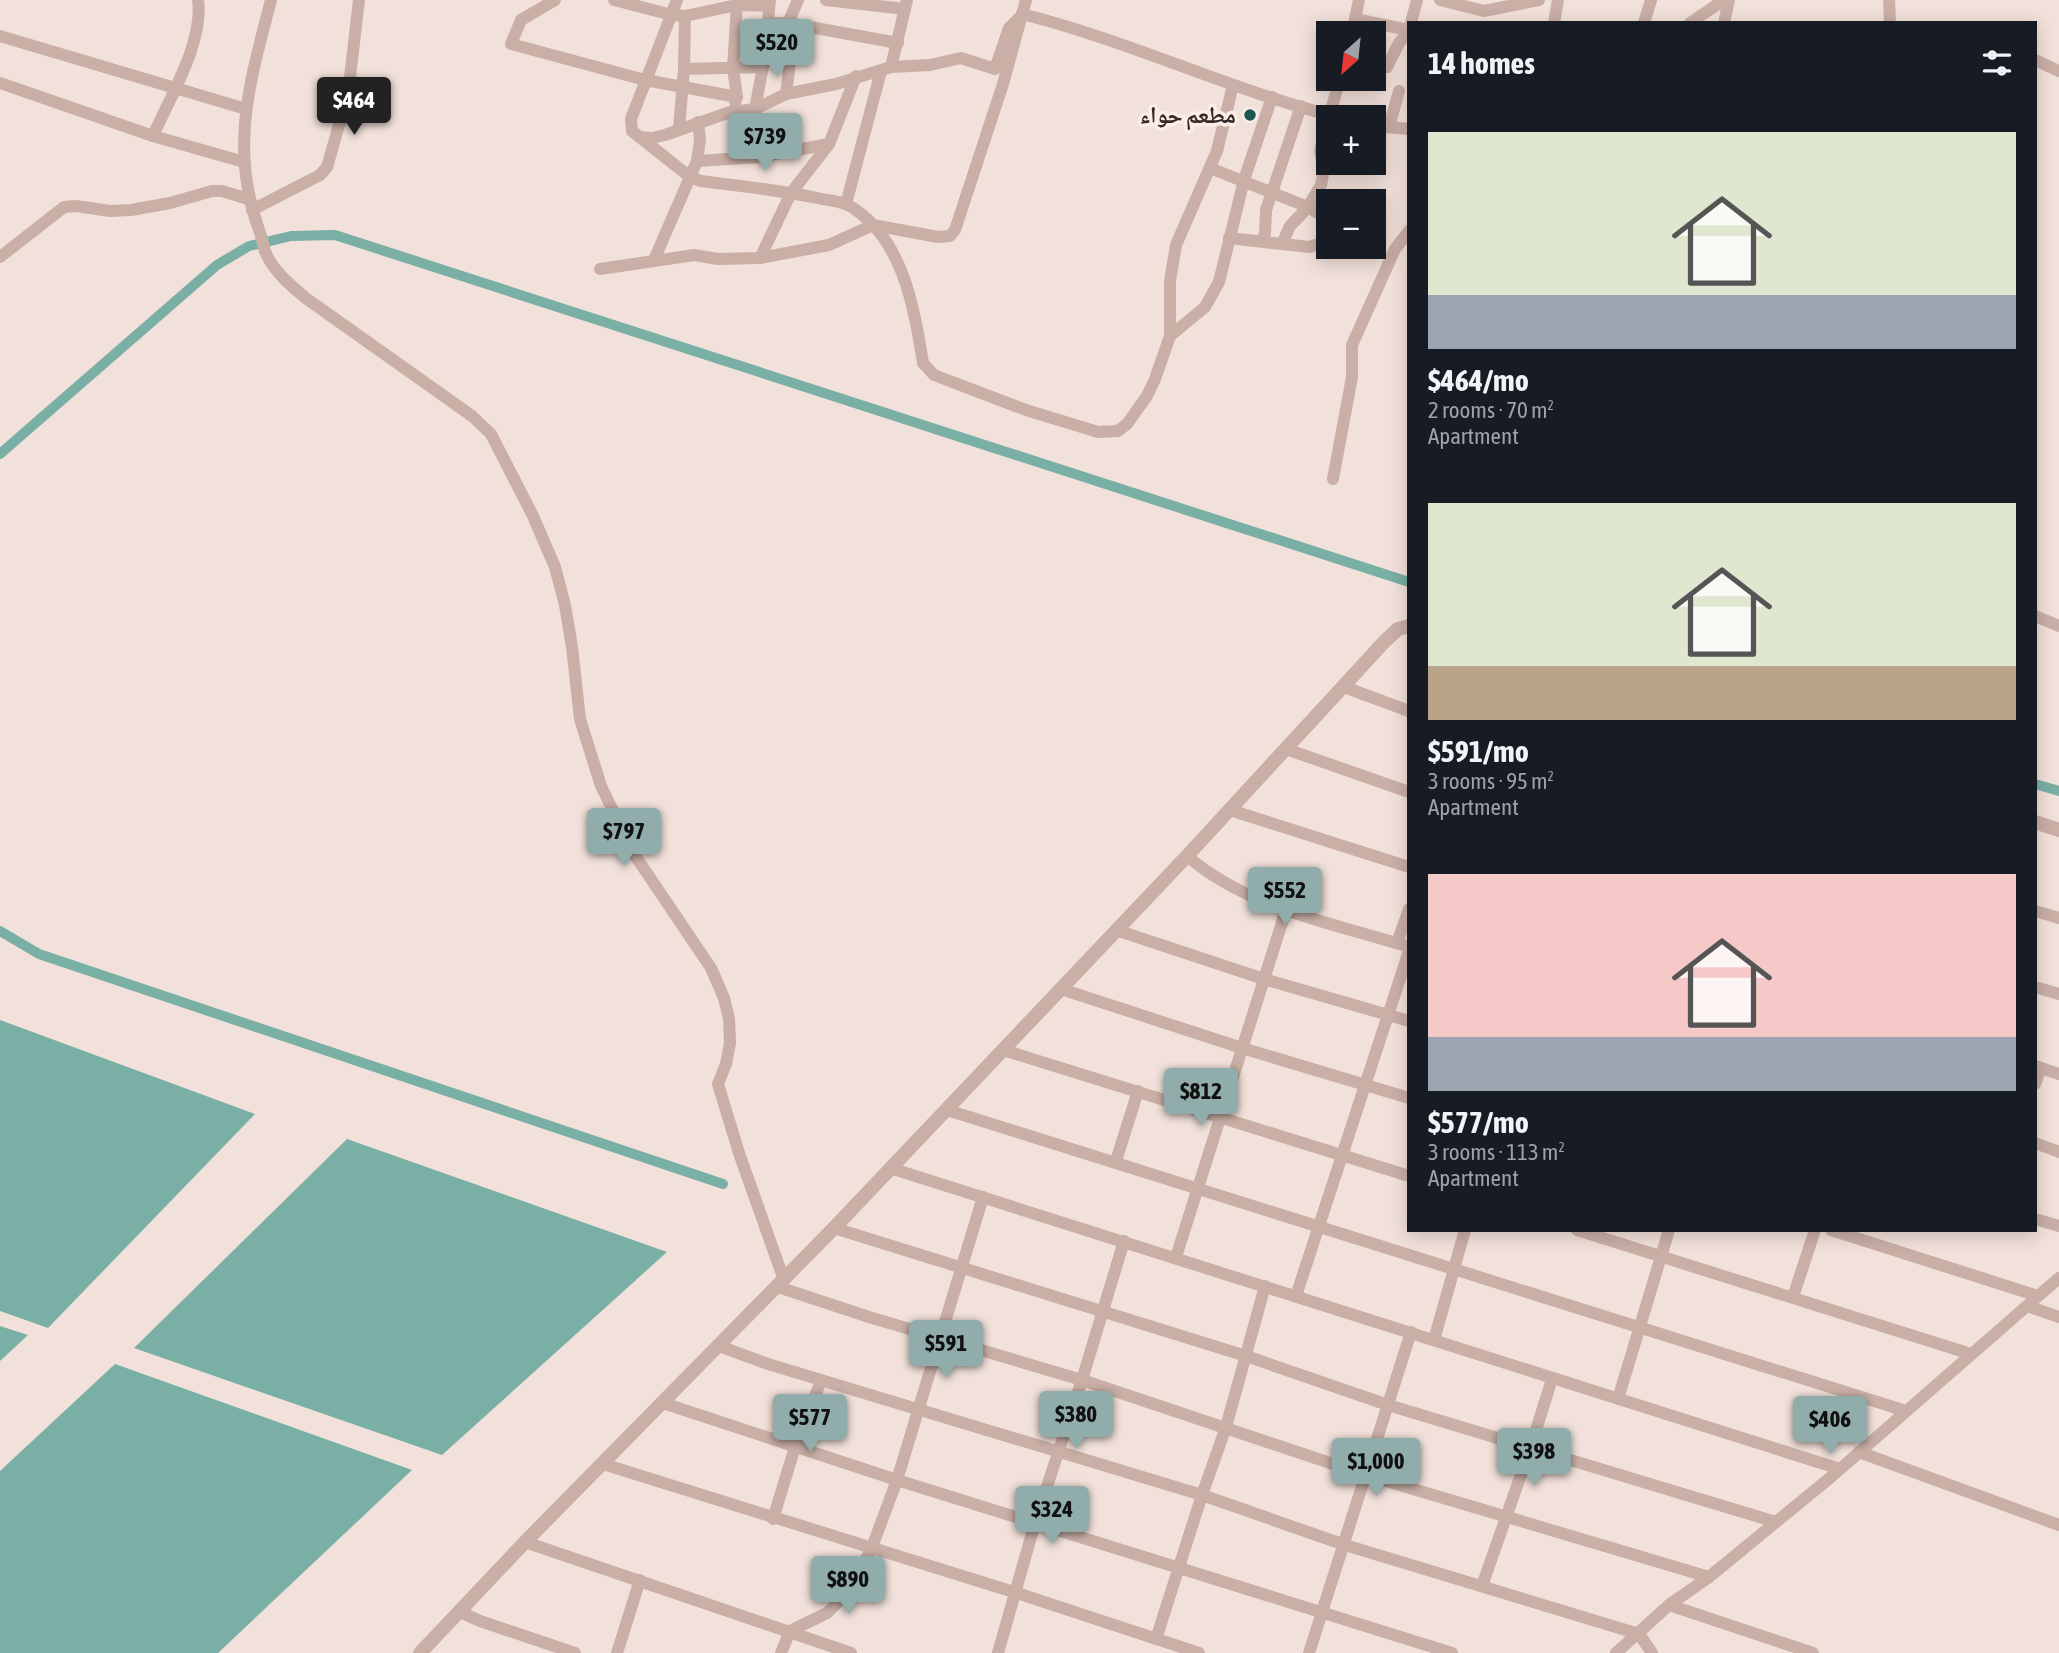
<!DOCTYPE html>
<html lang="en">
<head>
<meta charset="utf-8">
<style>
	:root { --surface:#171b24; --page:#242831; --text:#f1f3f6; --muted:#9ea1a6; --accent:#91adab }
	body { margin:0; font-family:"Asap Condensed","Noto Naskh Arabic",sans-serif; background:var(--page); color:var(--text); height:100vh; display:flex; flex-direction:column; font-size:26px; white-space:nowrap }
	* { box-sizing:border-box; margin:0 }
	p { font-size:23px; color:var(--muted) }
	.icon { flex:none; width:38px; height:38px; fill:none; stroke:currentColor; stroke-width:2; stroke-linecap:round; stroke-linejoin:round }
	.map { position:relative; flex:1; overflow:hidden }
	.panel { position:absolute; left:1407px; top:21px; width:630px; height:1211px; display:flex; flex-direction:column; background:var(--surface); border-radius:0px; box-shadow:0 4px 18px #0003 }
	.panel>* { flex:none }
	.needle { width:46px; rotate:207deg }
	.tools { position:absolute; left:1316px; top:21px; display:grid; gap:14px }
	.tools a { display:grid; place-items:center; width:70px; height:70px; border-radius:0px; background:var(--surface); box-shadow:0 4px 18px #0003; font-size:35px }
	.price { position:absolute; translate:-50% -60px; padding:0 16px; border-radius:7px; background:var(--accent); color:#111; font-size:23px; line-height:46px; filter:drop-shadow(0 2px 4px #0008) }
	.price::after { content:''; position:absolute; left:50%; top:42px; width:21px; height:16px; margin-left:-10px; background:inherit; clip-path:polygon(0 0,100% 0,50% 100%) }
	.price.current { background:#222; color:#fff }
	ul { padding:0; list-style:none }
	li { display:grid; align-content:center; gap:14px; height:371px; padding:0 21px }
	li span { display:grid; place-items:center; height:217px; border-radius:0px; color:#555 }
	li>.icon { margin-inline-start:auto }
	span .icon { width:126px; height:126px; fill:#fffc; stroke-width:1 }
	li b { font-size:30px }
	h2 { display:flex; justify-content:space-between; align-items:center; height:84px; padding:0 21px; font-size:30px }
	.map>svg:first-child { display:block }
</style>
</head>
<body>
<div class="map">
<svg width="2059" height="1653" viewBox="0 0 2059 1653">
	<rect width="100%" height="100%" fill="#f2e1da"/>
	<g fill="#79afa5">
		<polygon points="0,1020 255,1114 48,1328 0,1311"/>
		<polygon points="347,1139 667,1252 442,1455 134,1348"/>
		<polygon points="0,1326 28,1335 0,1361"/>
		<polygon points="115,1364 412,1470 218,1653 0,1653 0,1471"/>
	</g>
	<g fill="none" stroke-linecap="round" stroke-linejoin="round">
		<g stroke="#79afa5" stroke-width="10">
			<polyline points="0,454 217,265 249,246 291,236 335,235 1409,582"/>
			<polyline points="2035,784 2059,791"/>
			<polyline points="0,931 39,954 723,1184"/>
		</g>
		<g stroke="#caafa6" stroke-width="12">
			<path d="M271,0C250,82 229,147 259,230C262,237 263,244 265,251C272,270 291,286 307,299L472,416L491,434L533,516L555,567L565,605L572,647L580,719L601,786L634,854L711,968L724,998L729,1019L730,1043L726,1064L718,1084L739,1153L784,1280"/>
			<polyline points="555,0 521,20 511,44 645,80 737,97"/>
			<polyline points="614,0 672,15 685,16 737,5 769,6"/>
			<path d="M677,0L631,119L632,131L690,177L701,181C740,186 779,190 817,198C826,200 839,201 848,205C903,236 914,308 923,363L934,375L1026,410L1098,432L1118,431L1127,424L1147,396L1155,379L1170,336V281L1176,245L1217,151L1233,85"/>
			<polyline points="826,0 905,9"/>
			<polyline points="1440,0 1484,11 1539,0"/>
			<polyline points="1889,0 1890,23"/>
			<path d="M1022,14C1130,41 1230,90 1337,117"/>
			<polyline points="1355,19 1409,30"/>
			<polyline points="768,23 788,23 898,43"/>
			<polyline points="1411,23 1417,0"/>
			<polyline points="1554,23 1558,0"/>
			<polyline points="1644,23 1651,0"/>
			<polyline points="1690,23 1724,0"/>
			<polyline points="1724,23 1729,0"/>
			<polyline points="1352,33 1359,0"/>
			<polyline points="0,36 246,109"/>
			<polyline points="2035,60 2059,71"/>
			<polyline points="1374,64 1387,67 1399,43 1409,31"/>
			<polyline points="891,67 907,0"/>
			<polyline points="684,69 763,67"/>
			<polyline points="0,83 153,136 244,162"/>
			<polyline points="786,94 790,63 788,23 798,0"/>
			<polyline points="735,102 737,97 733,68 737,5"/>
			<polyline points="1329,117 1340,79"/>
			<polyline points="1374,126 1409,129"/>
			<polyline points="1389,127 1399,91"/>
			<polyline points="679,129 684,69 685,16"/>
			<path d="M153,136C170,97 204,42 198,0"/>
			<polyline points="639,137 652,138 665,135 730,112 755,109 786,94 836,84 891,67 930,65 961,58 995,69 1009,28 1020,17"/>
			<polyline points="759,157 755,109 764,61 770,0"/>
			<polyline points="697,161 759,157 829,144"/>
			<polyline points="1210,168 1308,207 1328,219"/>
			<polyline points="846,204 881,71"/>
			<polyline points="252,210 320,175 327,167 348,94 359,0"/>
			<polyline points="1229,238 1309,247 1328,241"/>
			<polyline points="1262,241 1265,233 1266,210 1301,106"/>
			<polyline points="1282,244 1290,226 1308,207 1321,185 1324,169 1320,151 1328,119"/>
			<polyline points="0,257 64,207 76,206 110,211 131,210 170,203 212,191 222,191 248,199"/>
			<polyline points="760,258 791,193 829,144 856,76"/>
			<polyline points="654,260 697,161 700,140 698,122"/>
			<polyline points="600,269 694,255 718,259 760,258 829,245 873,225 938,237 950,236 955,230 1003,84 1026,0"/>
			<polyline points="1170,336 1205,307 1219,282 1244,180 1272,97"/>
			<polyline points="1333,479 1352,377 1352,345 1395,249 1409,231"/>
			<polyline points="2035,616 2059,626"/>
			<polyline points="1344,687 1409,711"/>
			<polyline points="1286,749 1409,792"/>
			<polyline points="1230,810 1409,867"/>
			<path d="M1187,856C1249,909 1333,923 1409,947"/>
			<polyline points="2035,911 2059,918"/>
			<polyline points="1116,930 1264,979 1409,1021"/>
			<polyline points="1397,943 1409,909"/>
			<polyline points="2035,987 2059,994"/>
			<polyline points="1061,989 1242,1048 1409,1098"/>
			<polyline points="1003,1050 1409,1176"/>
			<polyline points="2035,1066 2059,1074"/>
			<polyline points="2035,1084 2041,1068"/>
			<polyline points="947,1110 1906,1411"/>
			<polyline points="2035,1143 2059,1152"/>
			<polyline points="1116,1161 1138,1091"/>
			<polyline points="890,1168 1840,1469"/>
			<polyline points="2035,1219 2059,1226"/>
			<polyline points="834,1228 1246,1356 1388,1405 1776,1522"/>
			<polyline points="1577,1230 1971,1354"/>
			<polyline points="1831,1230 2038,1296"/>
			<polyline points="1176,1257 1286,910"/>
			<polyline points="778,1287 869,1317 1082,1380 1366,1475 1709,1577"/>
			<polyline points="1296,1296 1409,951"/>
			<polyline points="1793,1297 1815,1230"/>
			<polyline points="2027,1306 2059,1317"/>
			<polyline points="1434,1340 1465,1230"/>
			<polyline points="719,1346 768,1364 1202,1495 1345,1545 1639,1634 1652,1653"/>
			<polyline points="1618,1399 1669,1230"/>
			<polyline points="663,1403 897,1480 1452,1653"/>
			<polyline points="1859,1452 2059,1525"/>
			<polyline points="603,1464 1017,1593 1199,1653"/>
			<polyline points="773,1519 795,1447 821,1381"/>
			<polyline points="525,1542 851,1653"/>
			<polyline points="1482,1586 1531,1446 1552,1379"/>
			<polyline points="1669,1605 1813,1653"/>
			<polyline points="460,1612 480,1621 575,1653"/>
			<polyline points="1156,1639 1202,1495 1226,1427 1265,1286"/>
			<polyline points="617,1653 640,1580"/>
			<polyline points="781,1653 790,1631 827,1613 844,1596 871,1550 897,1480 983,1197"/>
			<polyline points="998,1653 1035,1523 1082,1380 1124,1241"/>
			<polyline points="1309,1653 1411,1332"/>
			<polyline points="1616,1653 1669,1605 1709,1577 1831,1477 2059,1278"/>
		</g>
		<g stroke="#caafa6" stroke-width="14">
			<polyline points="2035,822 2059,830"/>
			<polyline points="420,1653 525,1542 834,1228 1187,856 1385,641 1398,629 1409,626"/>
		</g>
	</g>
	<circle fill="#1c574f" stroke="#f9ede6" stroke-width="2.5" cx="1250" cy="115" r="7"/>
	<g text-anchor="middle" dominant-baseline="central" stroke-width="7" stroke-linejoin="round" paint-order="stroke">
		<g font-size="23" font-weight="bold" fill="#362827" stroke="#f9ede6" text-anchor="end">
			<text x="1236" y="115">مطعم حواء</text>
		</g>
	</g>
</svg>
<div class="tools">
<a><svg class="needle" viewBox="-14 -14 28 28"><path d="M0-13l5 13h-10z" fill="#e53935"/><path d="M0 13l5-13h-10z" fill="#9ea1a6"/></svg></a>
<a>+</a>
<a>−</a>
</div>
<b class="price" style="left:777px;top:79px">$520</b>
<b class="price current" style="left:354px;top:137px">$464</b>
<b class="price" style="left:765px;top:173px">$739</b>
<b class="price" style="left:624px;top:868px">$797</b>
<b class="price" style="left:1285px;top:927px">$552</b>
<b class="price" style="left:1201px;top:1128px">$812</b>
<b class="price" style="left:946px;top:1380px">$591</b>
<b class="price" style="left:1076px;top:1451px">$380</b>
<b class="price" style="left:810px;top:1454px">$577</b>
<b class="price" style="left:1830px;top:1456px">$406</b>
<b class="price" style="left:1534px;top:1488px">$398</b>
<b class="price" style="left:1376px;top:1498px">$1,000</b>
<b class="price" style="left:1052px;top:1546px">$324</b>
<b class="price" style="left:848px;top:1616px">$890</b>
<section class="panel">
<h2>14 homes<svg class="icon" aria-label="filters" viewBox="0 0 24 24"><path d="M4 7h16M4 17h16"/><circle cx="9" cy="7" r="2"/><circle cx="15" cy="17" r="2"/></svg></h2>
<ul>
<li><span style="background:linear-gradient(#dfe7d0 75%,#9aa5b1 0)"><svg class="icon" aria-label="home" viewBox="0 0 24 24"><path d="M3 11l9-7 9 7M6 9v11h12V9"/></svg></span><div><b>$464/mo</b><p>2 rooms · 70 m²</p><p>Apartment</p></div></li>
<li><span style="background:linear-gradient(#dfe7d0 75%,#b9a48a 0)"><svg class="icon" aria-label="home" viewBox="0 0 24 24"><path d="M3 11l9-7 9 7M6 9v11h12V9"/></svg></span><div><b>$591/mo</b><p>3 rooms · 95 m²</p><p>Apartment</p></div></li>
<li><span style="background:linear-gradient(#f6c9c9 75%,#9aa5b1 0)"><svg class="icon" aria-label="home" viewBox="0 0 24 24"><path d="M3 11l9-7 9 7M6 9v11h12V9"/></svg></span><div><b>$577/mo</b><p>3 rooms · 113 m²</p><p>Apartment</p></div></li>
</ul>
</section>
</div>
</body>
</html>
